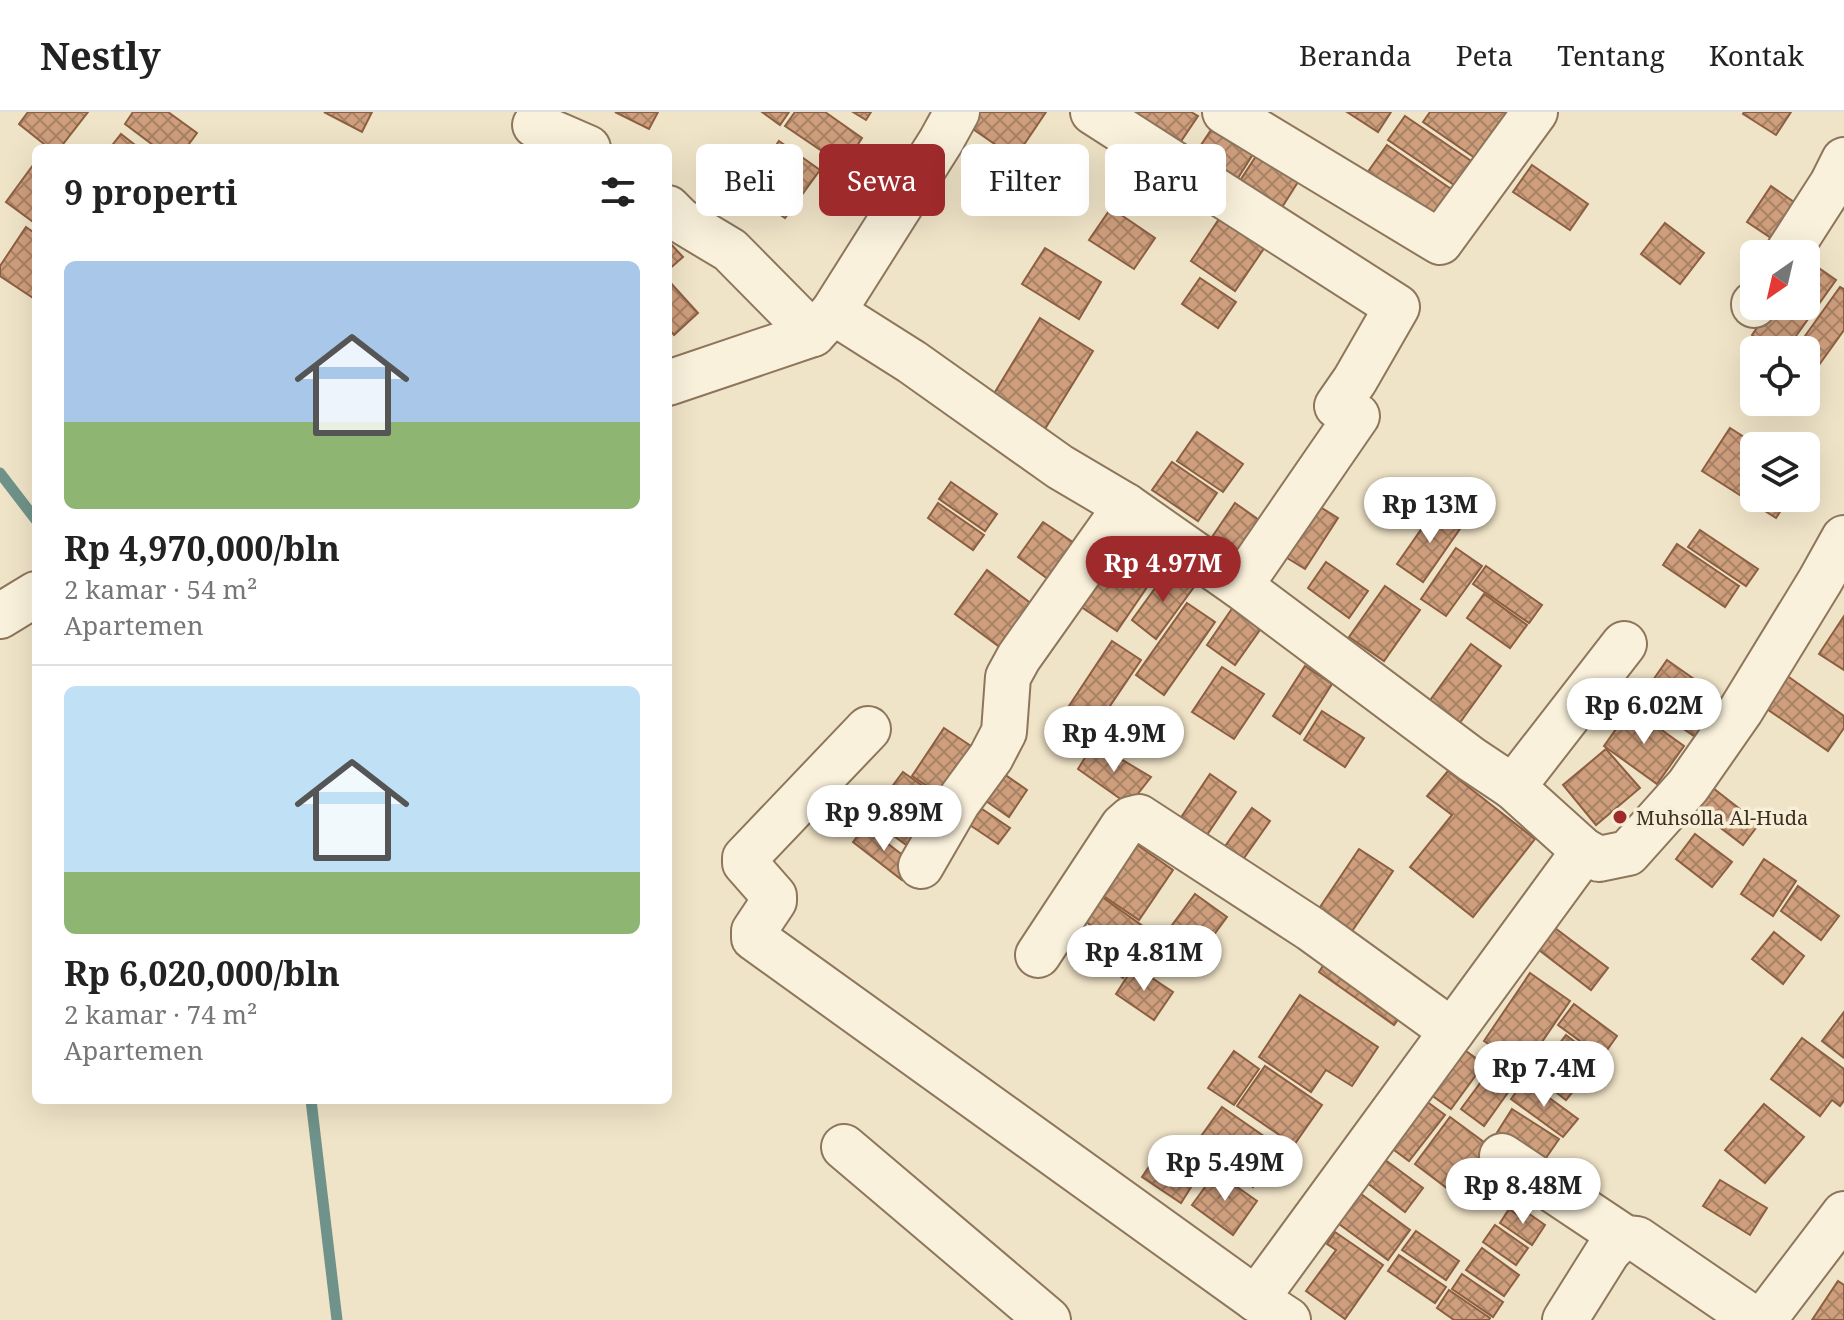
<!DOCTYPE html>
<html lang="id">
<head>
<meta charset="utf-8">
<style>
	:root { --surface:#fff; --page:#f6f6f6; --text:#222; --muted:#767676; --line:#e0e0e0; --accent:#9e2a2b }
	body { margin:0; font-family:"Noto Serif",serif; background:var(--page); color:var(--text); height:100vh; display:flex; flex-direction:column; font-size:30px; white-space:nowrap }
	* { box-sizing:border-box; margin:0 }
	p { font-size:26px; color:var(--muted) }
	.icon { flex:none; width:44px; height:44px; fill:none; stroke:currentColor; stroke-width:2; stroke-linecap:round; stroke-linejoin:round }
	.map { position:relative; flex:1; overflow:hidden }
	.details { position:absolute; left:32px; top:32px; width:640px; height:960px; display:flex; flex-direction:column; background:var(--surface); border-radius:12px; box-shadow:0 8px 32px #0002 }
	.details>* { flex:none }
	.hud { position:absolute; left:696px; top:32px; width:760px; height:72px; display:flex; gap:16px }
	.needle { width:52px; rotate:214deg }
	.buttons { position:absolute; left:1740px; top:128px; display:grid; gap:16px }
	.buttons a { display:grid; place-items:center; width:80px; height:80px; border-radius:12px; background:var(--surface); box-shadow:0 8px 32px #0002; font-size:40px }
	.price { position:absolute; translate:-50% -68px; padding:0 18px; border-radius:28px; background:#fff; color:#222; font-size:26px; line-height:52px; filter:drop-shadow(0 2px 4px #0008) }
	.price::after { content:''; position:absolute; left:50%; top:48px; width:24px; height:18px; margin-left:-12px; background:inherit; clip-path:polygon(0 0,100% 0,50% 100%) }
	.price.selected { background:var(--accent); color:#fff }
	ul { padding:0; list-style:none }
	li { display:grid; align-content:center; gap:16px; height:424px; padding:0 32px }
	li+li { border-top:2px solid var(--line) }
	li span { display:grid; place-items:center; height:248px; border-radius:12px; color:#555 }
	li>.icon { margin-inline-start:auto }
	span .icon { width:144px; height:144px; fill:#fffc; stroke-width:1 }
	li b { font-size:34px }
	h2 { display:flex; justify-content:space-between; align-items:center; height:96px; padding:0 32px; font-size:34px }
	.tag { padding:0 28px; border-radius:12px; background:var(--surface); box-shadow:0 8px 32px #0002; font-size:28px; line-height:72px }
	.tag.selected { background:var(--accent); color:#fff }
	header { display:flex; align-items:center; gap:48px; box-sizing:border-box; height:112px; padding:0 40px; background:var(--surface); border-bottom:2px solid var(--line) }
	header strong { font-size:38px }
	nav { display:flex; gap:44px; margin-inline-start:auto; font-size:28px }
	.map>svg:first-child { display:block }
</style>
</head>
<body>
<header>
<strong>Nestly</strong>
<nav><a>Beranda</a><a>Peta</a><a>Tentang</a><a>Kontak</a></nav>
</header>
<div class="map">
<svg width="1844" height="1208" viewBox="0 0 1844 1208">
	<defs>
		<pattern id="building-cross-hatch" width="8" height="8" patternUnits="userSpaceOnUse" patternTransform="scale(2)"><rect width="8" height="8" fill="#cf9f7d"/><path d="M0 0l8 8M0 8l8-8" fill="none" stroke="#a98266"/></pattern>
	</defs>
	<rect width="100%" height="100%" fill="#f0e4c8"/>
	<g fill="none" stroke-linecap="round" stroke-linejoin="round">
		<g stroke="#6f938a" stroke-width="11">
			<polyline points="0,361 36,408"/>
			<polyline points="311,988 337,1208"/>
		</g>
	</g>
	<g fill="url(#building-cross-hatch)" stroke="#8d5f41" stroke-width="2">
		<polygon points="28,0 88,0 60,36 49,36 19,12"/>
		<polygon points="133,0 168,0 197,21 186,36 157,36 125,12"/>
		<polygon points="324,0 372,0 362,20"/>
		<polygon points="615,0 658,0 649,17"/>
		<polygon points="762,0 789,0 780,13"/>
		<polygon points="795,0 825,0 862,26 844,54 785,14"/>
		<polygon points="853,0 871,0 866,8"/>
		<polygon points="980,0 1046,0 1015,46 970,15"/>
		<polygon points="1132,0 1191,0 1198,4 1171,44"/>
		<polygon points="1347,0 1391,0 1378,20"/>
		<polygon points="1430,0 1516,0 1481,50 1423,10"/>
		<polygon points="1744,0 1791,0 1776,23 1743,2"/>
		<polygon points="1405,4 1483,57 1466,81 1388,28"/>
		<polygon points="1215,12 1255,39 1236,69 1195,42"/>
		<polygon points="121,22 139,36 110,36"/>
		<polygon points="779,29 820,58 785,106 745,78"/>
		<polygon points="1387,33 1454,79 1427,118 1360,71"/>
		<polygon points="1262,35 1303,62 1272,111 1230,84"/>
		<polygon points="36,49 36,112 6,90"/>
		<polygon points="1532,53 1588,92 1570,118 1513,80"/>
		<polygon points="1771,74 1807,99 1783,134 1747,110"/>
		<polygon points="1111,96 1155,126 1134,157 1089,128"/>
		<polygon points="1223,101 1267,132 1235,179 1191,149"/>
		<polygon points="1665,111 1704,141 1680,172 1641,142"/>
		<polygon points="26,115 36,122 36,188 0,164 0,154"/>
		<polygon points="668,129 683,145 668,158"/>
		<polygon points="1045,136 1101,170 1079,207 1022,172"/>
		<polygon points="1806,147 1836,168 1786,238 1773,238 1752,223 1772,194 1806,194"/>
		<polygon points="1200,166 1236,190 1218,216 1182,192"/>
		<polygon points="668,168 698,201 674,223 668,216"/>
		<polygon points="1840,175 1844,177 1844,218 1814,260 1819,264 1807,281 1806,238 1795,238"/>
		<polygon points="1040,206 1093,239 1045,317 992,285"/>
		<polygon points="1730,316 1758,334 1754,334 1754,386 1789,386 1776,406 1702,359"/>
		<polygon points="1197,320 1243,352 1223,380 1177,349"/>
		<polygon points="1172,350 1217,381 1198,409 1152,378"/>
		<polygon points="951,370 997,402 985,419 939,387"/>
		<polygon points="1312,390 1338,406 1305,457 1279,441"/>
		<polygon points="938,391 984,423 973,438 928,406"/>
		<polygon points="1235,391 1269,415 1241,457 1206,434"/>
		<polygon points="1436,396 1462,414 1423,470 1397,452"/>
		<polygon points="1043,410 1089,441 1063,478 1018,445"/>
		<polygon points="1121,415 1167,446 1117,519 1071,488"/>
		<polygon points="1700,418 1758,457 1746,474 1688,435"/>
		<polygon points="1677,432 1739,474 1725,495 1663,453"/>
		<polygon points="1456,436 1482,454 1446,504 1421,487"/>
		<polygon points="1326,450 1368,479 1349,506 1308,476"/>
		<polygon points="1486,454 1542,493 1529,511 1473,472"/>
		<polygon points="1169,457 1194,475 1156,527 1132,508"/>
		<polygon points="987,458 1033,493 1001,536 955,502"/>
		<polygon points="1385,474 1420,498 1384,549 1349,525"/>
		<polygon points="1484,482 1527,513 1510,536 1467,506"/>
		<polygon points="1238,488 1267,508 1235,553 1207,533"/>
		<polygon points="1187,491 1215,510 1164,583 1136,563"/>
		<polygon points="1844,504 1844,558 1819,542"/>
		<polygon points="1112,529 1141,548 1097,613 1069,594"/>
		<polygon points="1471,532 1501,554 1459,612 1428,591"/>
		<polygon points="1667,548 1724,588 1697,626 1640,587"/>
		<polygon points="1305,554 1332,572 1300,622 1273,604"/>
		<polygon points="1222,555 1264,582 1234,627 1192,600"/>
		<polygon points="1786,563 1844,604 1844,616 1828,639 1764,595"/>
		<polygon points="1631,596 1684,634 1657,672 1604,634"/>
		<polygon points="1322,599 1364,626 1345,655 1304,628"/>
		<polygon points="944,616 977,638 945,686 912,664"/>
		<polygon points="1094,631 1151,665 1129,693 1078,657"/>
		<polygon points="1606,637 1640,676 1596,713 1563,673"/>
		<polygon points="997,657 1027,678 1009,705 979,684"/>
		<polygon points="1448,659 1535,727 1473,805 1410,755 1452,703 1427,684"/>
		<polygon points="903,660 947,691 930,715 885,684"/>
		<polygon points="1210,662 1236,680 1196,739 1170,722"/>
		<polygon points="1713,676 1759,712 1743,733 1696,697"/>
		<polygon points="966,686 1010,716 998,732 955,703"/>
		<polygon points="883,693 931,726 920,743 872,708"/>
		<polygon points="1252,696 1270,709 1239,753 1221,740"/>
		<polygon points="865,714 914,752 902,768 853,730"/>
		<polygon points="1695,722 1732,750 1712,775 1676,747"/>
		<polygon points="1136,732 1173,758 1139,808 1102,783"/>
		<polygon points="1359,737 1393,759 1344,831 1310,810"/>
		<polygon points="1764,747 1796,769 1773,804 1741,782"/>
		<polygon points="1798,774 1839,804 1821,828 1781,799"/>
		<polygon points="1088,775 1154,822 1136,846 1071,799"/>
		<polygon points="1195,782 1227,805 1185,862 1153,839"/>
		<polygon points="1069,805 1134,850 1123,866 1058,820"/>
		<polygon points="1555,816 1608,856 1591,878 1539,838"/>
		<polygon points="1774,820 1804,844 1783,872 1752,847"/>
		<polygon points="1330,843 1406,896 1394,913 1319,860"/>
		<polygon points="1134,854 1173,880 1154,908 1116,882"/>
		<polygon points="1530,861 1570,889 1524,956 1484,929"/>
		<polygon points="1300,883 1378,935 1352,974 1326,958 1311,980 1259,945"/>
		<polygon points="1574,892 1617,924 1602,945 1558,913"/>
		<polygon points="1844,900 1844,946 1822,929"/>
		<polygon points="1566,923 1598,948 1566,988 1535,964"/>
		<polygon points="1802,926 1844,957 1844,989 1840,994 1832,988 1820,1004 1771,967"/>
		<polygon points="1459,934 1484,952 1451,997 1427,980"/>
		<polygon points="1234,939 1259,957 1234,993 1208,976"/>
		<polygon points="1265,954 1322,993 1294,1033 1237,994"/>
		<polygon points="1492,955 1514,972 1484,1014 1461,997"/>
		<polygon points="1525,968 1578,1007 1563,1025 1511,987"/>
		<polygon points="1422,986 1445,1003 1409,1049 1386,1032"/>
		<polygon points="1764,992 1804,1025 1765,1071 1725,1038"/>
		<polygon points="1222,995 1281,1036 1253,1075 1194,1034"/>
		<polygon points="1512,997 1559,1027 1539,1056 1493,1027"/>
		<polygon points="1450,1005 1496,1039 1460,1086 1415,1052"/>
		<polygon points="1167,1028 1205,1053 1181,1091 1142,1065"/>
		<polygon points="1384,1047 1423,1076 1405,1100 1366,1070"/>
		<polygon points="1216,1060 1257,1089 1233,1123 1192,1093"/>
		<polygon points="1720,1068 1767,1096 1750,1123 1703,1094"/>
		<polygon points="1357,1079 1410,1118 1388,1148 1335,1109"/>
		<polygon points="1509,1097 1523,1107 1528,1101 1545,1113 1532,1133 1500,1111"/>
		<polygon points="1495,1113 1528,1136 1516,1153 1483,1130"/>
		<polygon points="1416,1119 1459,1149 1446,1168 1402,1138"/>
		<polygon points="1335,1120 1383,1153 1345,1207 1306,1179 1336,1138 1327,1132"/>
		<polygon points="1482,1136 1519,1163 1504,1184 1466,1158"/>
		<polygon points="1399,1143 1446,1175 1435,1191 1388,1159"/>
		<polygon points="1462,1162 1503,1190 1493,1205 1452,1177"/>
		<polygon points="1838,1169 1844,1173 1844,1208 1812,1208"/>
		<polygon points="1449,1178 1490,1206 1489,1208 1454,1208 1437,1196"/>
	</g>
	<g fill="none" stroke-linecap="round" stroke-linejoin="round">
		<g stroke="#8d765c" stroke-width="48">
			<g id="minor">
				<polyline points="1093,0 1397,195 1355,268 1337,294 1357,304 1240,474"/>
				<polyline points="1225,0 1440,130 1535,0"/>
				<polyline points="535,13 588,36"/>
				<polyline points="668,96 680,108 730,138 813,222"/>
				<polyline points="1787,142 1832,72 1844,48"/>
				<polyline points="1754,193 1754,192"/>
				<polyline points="833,200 912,250 1060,355 1126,394 1240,474 1471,647 1513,675 1584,739 1256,1187"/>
				<polyline points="668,271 813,222 833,200 941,29 957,0"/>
				<polyline points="0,504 36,482"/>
				<polyline points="868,617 745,746 745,751 774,784 774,789 754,819 754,826 1256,1187 1288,1208"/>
				<polyline points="1513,675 1624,532"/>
				<polyline points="1584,739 1599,747 1628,741 1688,674 1741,598 1820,469 1844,426"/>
				<polyline points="921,754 958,690 991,645 1004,620 1008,565 1019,545 1126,394"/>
				<polyline points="1038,843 1123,714 1131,707 1139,705 1311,817 1452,919"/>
				<polyline points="844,1035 1048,1208"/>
				<polyline points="1502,1044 1625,1126"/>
				<path d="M1565,1208L1607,1141C1616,1130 1622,1125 1637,1127L1751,1205L1762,1206L1771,1198L1844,1102"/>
			</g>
		</g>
		<use href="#minor" stroke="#faf1dc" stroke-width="44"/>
	</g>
	<circle fill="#9e2a2b" stroke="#f7eed8" stroke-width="3" cx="1620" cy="705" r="8"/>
	<g text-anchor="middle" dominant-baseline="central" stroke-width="7" stroke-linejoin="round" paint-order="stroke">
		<g font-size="20" fill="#3d2e20" stroke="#f7eed8" text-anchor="start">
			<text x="1636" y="705">Muhsolla Al-Huda</text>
		</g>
	</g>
</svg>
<div class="buttons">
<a><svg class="needle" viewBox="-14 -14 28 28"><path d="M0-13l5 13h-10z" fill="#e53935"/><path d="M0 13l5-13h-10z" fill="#767676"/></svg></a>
<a><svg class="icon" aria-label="locate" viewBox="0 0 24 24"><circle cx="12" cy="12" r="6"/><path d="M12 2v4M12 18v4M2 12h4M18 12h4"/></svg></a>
<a><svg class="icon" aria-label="layers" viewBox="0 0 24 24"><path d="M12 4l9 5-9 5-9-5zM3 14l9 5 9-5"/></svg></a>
</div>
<b class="price" style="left:1430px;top:433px">Rp 13M</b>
<b class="price selected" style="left:1163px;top:492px">Rp 4.97M</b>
<b class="price" style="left:1644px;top:634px">Rp 6.02M</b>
<b class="price" style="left:1114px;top:662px">Rp 4.9M</b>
<b class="price" style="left:884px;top:741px">Rp 9.89M</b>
<b class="price" style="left:1144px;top:881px">Rp 4.81M</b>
<b class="price" style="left:1544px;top:997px">Rp 7.4M</b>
<b class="price" style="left:1225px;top:1091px">Rp 5.49M</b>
<b class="price" style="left:1523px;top:1114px">Rp 8.48M</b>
<div class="hud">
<a class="tag">Beli</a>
<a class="tag selected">Sewa</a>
<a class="tag">Filter</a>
<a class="tag">Baru</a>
</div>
<section class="details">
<h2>9 properti<svg class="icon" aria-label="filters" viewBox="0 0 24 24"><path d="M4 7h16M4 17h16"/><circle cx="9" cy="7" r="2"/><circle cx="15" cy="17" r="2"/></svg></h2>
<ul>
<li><span style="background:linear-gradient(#a9c7e8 65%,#8fb573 0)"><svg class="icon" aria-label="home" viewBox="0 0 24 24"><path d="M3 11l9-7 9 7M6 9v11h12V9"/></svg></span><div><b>Rp 4,970,000/bln</b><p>2 kamar · 54 m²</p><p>Apartemen</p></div></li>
<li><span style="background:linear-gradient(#bfe0f5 75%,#8fb573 0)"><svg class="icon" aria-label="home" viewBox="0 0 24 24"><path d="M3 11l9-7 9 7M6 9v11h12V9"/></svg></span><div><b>Rp 6,020,000/bln</b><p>2 kamar · 74 m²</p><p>Apartemen</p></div></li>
</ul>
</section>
</div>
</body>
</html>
